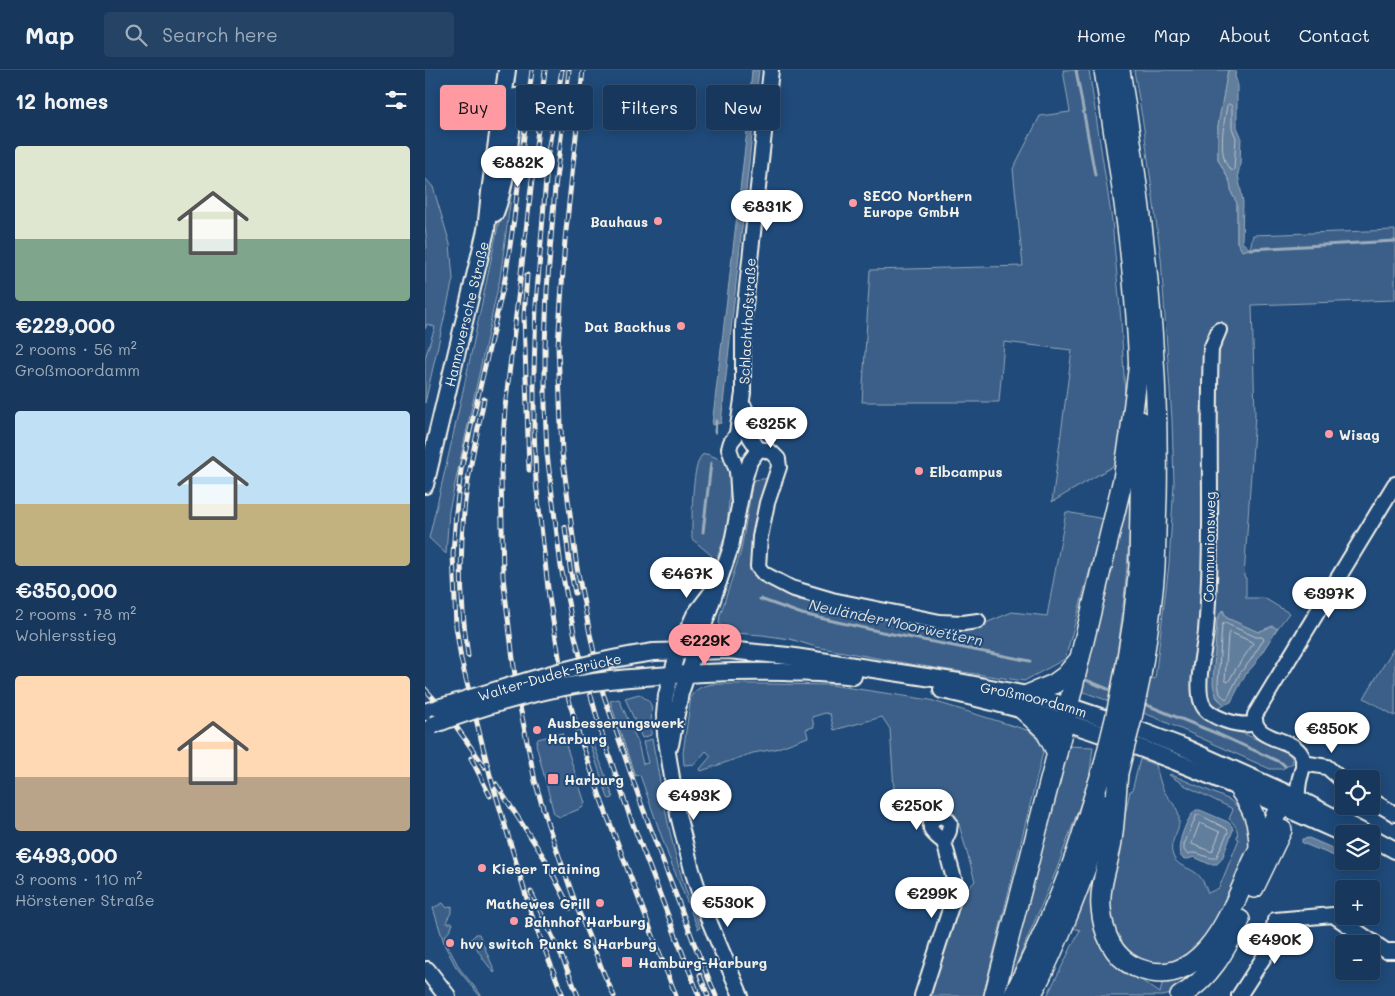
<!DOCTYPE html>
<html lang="en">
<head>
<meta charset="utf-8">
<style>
	:root { --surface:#17385c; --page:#244365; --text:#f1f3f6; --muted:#9eacbb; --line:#365272; --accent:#ff9aa2 }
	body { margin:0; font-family:Mali,sans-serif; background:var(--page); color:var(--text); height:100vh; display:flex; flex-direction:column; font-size:19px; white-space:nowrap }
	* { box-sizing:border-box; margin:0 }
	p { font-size:16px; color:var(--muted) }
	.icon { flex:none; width:28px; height:28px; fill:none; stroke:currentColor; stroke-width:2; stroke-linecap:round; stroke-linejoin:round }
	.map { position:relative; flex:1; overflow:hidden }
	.sheet { display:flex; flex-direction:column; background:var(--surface); width:425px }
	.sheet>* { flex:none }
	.banner { position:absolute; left:15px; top:15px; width:475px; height:45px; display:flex; gap:10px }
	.buttons { position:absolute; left:910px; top:700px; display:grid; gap:10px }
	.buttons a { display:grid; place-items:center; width:45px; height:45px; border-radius:5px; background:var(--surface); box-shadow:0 2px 12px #0003,0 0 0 1px var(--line); font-size:25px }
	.price { position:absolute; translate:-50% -42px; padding:0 11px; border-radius:18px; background:#fff; color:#222; font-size:16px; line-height:32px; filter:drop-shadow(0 1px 2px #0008) }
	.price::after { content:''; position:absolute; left:50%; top:30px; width:15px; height:11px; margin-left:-8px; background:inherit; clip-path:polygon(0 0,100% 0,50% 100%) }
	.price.current { background:var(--accent); color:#111 }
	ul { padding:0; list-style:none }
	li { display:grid; align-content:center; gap:10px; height:265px; padding:0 15px }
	li span { display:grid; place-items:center; height:155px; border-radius:5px; color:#555 }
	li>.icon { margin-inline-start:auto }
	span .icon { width:90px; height:90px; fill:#fffc; stroke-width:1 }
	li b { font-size:21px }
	h2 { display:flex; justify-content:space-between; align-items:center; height:60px; padding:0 15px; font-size:21px }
	.tag { padding:0 18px; border-radius:5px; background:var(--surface); box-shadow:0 2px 12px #0003,0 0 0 1px var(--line); font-size:18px; line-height:45px }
	.tag.current { background:var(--accent); color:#111 }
	header { display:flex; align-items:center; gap:30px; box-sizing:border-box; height:70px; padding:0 25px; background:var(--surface); border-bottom:1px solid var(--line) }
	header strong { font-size:24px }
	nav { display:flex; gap:28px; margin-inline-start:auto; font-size:18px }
	.search { width:350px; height:45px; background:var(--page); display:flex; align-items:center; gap:12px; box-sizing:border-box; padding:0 18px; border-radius:5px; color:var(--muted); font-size:19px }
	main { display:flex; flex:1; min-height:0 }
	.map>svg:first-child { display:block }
</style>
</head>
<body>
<header>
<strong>Map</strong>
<div class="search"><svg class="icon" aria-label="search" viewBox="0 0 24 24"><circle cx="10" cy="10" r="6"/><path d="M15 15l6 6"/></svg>Search here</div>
<nav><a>Home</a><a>Map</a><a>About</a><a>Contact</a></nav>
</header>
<main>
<section class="sheet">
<h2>12 homes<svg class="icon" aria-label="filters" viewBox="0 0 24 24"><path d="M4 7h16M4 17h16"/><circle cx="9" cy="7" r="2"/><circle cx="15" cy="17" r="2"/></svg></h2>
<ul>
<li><span style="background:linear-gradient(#dfe7d0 60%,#7fa58c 0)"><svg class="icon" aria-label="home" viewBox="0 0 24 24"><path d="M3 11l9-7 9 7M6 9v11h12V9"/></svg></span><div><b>€229,000</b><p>2 rooms · 56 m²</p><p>Großmoordamm</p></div></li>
<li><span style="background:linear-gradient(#bfe0f5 60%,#c2b280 0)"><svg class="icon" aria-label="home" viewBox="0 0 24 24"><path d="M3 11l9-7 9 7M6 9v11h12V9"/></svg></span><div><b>€350,000</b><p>2 rooms · 78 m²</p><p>Wohlersstieg</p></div></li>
<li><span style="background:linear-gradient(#ffd9b3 65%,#b9a48a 0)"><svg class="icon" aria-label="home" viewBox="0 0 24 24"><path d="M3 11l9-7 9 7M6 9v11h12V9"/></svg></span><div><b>€493,000</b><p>3 rooms · 110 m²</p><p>Hörstener Straße</p></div></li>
</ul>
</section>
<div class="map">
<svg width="970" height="926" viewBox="0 0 970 926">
	<rect width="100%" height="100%" fill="#1f4a7a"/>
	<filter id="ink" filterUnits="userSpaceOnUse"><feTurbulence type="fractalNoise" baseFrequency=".02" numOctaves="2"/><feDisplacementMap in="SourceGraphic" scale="10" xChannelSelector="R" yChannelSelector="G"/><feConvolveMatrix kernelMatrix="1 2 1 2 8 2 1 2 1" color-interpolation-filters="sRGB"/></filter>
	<g filter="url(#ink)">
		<g fill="#3a5f88" stroke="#97a8b8">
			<polygon points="638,0 664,0 687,151 696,250 700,325 699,358 695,392 627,432 647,280 579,272 574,332 437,332 445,200 598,196 588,99 615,46 645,42"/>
			<path d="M709,0H803L793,56V89L805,112L807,124L812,133V172L817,180L825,179L828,165L970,160V230L827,235L830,345L819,507L821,508V528H839L864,543L852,559L848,556L833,562L802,548L798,540L791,627L799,635L777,642L793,653L862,682L867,688L868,693L857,699H845L729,647L653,620L709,393C705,461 701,529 690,596L730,609L744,494L749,413L747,350L736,188L719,59Z"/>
			<path d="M88,83H92L75,208L24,441L21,484L4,468C35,340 62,211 88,83Z"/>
			<polygon points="0,108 8,117 25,174 28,209 0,333 0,288 10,257 2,254 0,259 0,180 2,177 0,155"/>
			<path d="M282,384L300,391L306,401L302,459L290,494L286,485L267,469C267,452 266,397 277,385Z"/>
			<polygon points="347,408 337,425 326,499 342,513 374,530 539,562 587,542 622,546 641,442 679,449 640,589 599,611 490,595 419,582 391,577 365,569 337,565 310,563 299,561 294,553 295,545 316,481 328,410"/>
			<polygon points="970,576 970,646 939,628"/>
			<path d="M290,614H348L406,615L453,622L505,630L605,661L619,678L558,926H503L537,825L550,811L533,751L523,739L499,725L469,719L465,659L457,647L409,660L405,644L400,643L387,647L389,657L381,659L383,667L350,679L328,683L276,701L275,699L286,686L281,681L270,694L259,695L258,683L266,626C273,617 279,615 290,614Z"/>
			<path d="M214,624C218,627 224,630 226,635C227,639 226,659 226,665L217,668L200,628Z"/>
			<path d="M194,629L213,673L218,694L223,693L218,672L227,669C236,715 243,763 257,808C262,825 269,841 275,858L273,859L243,785L215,705L210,706L185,631Z"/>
			<polygon points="137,663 160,733 157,738 135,747 129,744 111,674 113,669"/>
			<polygon points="165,669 167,669 188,727 188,728 185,729 183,728 164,670"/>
			<polygon points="643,676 668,677 664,710 631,801 578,926"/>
			<path d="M715,689L731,695C733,704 735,713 739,721C744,730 754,737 754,748C756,763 741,772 749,788C754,797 763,797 771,803C777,807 780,816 783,823L794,818L814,769L812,768C814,760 810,754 804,749L808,740L806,738L761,716L744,705L745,704L805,730C819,741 824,756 830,772L786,868L750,896L713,892L686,862L684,821L705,721H707Z"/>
			<polygon points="677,783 671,851 684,888 735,923 738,910 779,892 774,905 746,924 738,926 622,926 655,860 648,858"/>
			<polygon points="18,833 22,838 27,836 27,841 22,850 22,853 28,853 26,859 20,866 20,871 35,899 57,926 54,925 31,897 20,876 8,838"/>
			<polygon points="51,864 54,864 70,902 69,903 59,890 46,869"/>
		</g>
		<g fill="#627e9d" stroke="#9cacbb">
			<polygon points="327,0 334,0 296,353 287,355 322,61"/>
			<polygon points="803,0 811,0 810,6 812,12 812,57 816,66 815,95 813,104 818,132 817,172 825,179 817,181 812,172 812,133 807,124 805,112 793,89 793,56"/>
			<path d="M797,540L802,548L833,562L848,556L852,559L829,595L820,605L806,632L799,635C792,628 789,623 788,613L792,550Z"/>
			<path d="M771,740H775L803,752L807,756L808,760L797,789L792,794H784L769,787C740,800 761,746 771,740Z"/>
			<polygon points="884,768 919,783 919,790 877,773 877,769"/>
		</g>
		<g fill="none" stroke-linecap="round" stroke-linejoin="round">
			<g stroke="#bac3ca" stroke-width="1">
				<path d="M804,34L807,36V58L811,68L809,99L807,101C791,89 799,53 802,36Z"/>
				<polygon points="800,553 831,567 837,567 839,569 825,591 815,603 803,627 801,629 795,624 793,613 797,555"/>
				<polygon points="805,562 827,572 828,574 810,600 804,611 802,612 800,610 803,565"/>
				<path d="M772,745H775L802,759L803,762L791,788C779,789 775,780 762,784L759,780V775Z"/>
				<polygon points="775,753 795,762 787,782 767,774"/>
			</g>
			<g stroke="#9cacbb" stroke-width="3">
				<polyline points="651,0 670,105"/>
				<polyline points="825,179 970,171"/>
				<polyline points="290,362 291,351"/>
				<polyline points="278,462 286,393"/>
				<polyline points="335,529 377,544 457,562 605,591"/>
				<polyline points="661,610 690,622"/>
				<polyline points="717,633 793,664 857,693 860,696"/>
			</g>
			<g stroke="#f4f1e8" stroke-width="18">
				<g id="minor">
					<path d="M794,260L786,279C782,373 789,467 781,561C779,581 770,615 777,633C782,648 816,658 830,653"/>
					<polyline points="332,379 341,380 347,383 353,389 354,397 342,433 335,467 333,497 339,504 366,518 407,530 515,552 538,553 553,551"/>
					<polyline points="314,432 312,401 304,379 306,372 310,367 312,363 318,323 318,256 321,226 346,0"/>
					<polyline points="294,512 269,545 253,580 241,625 239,645 240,664 253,745 267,800 282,846 316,926"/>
					<polyline points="246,675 256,623 306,477 319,411 325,391 331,383 331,376 325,367 320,338"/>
					<polyline points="878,693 902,697 919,712"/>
					<path d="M872,728C873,723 873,717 874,712C875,704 880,697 878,689C872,665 827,674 830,645L970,414"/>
					<polyline points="946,730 970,744"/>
					<path d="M497,926L528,830L530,820L529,809L519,772L524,761L525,753C517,740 501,749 507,761C510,765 515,769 519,772"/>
					<polyline points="814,926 846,876 850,850 908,845 961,881 970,881"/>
				</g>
			</g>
			<g stroke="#f4f1e8" stroke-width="20">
				<g id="major">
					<path d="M70,143C83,109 85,63 90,27"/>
					<path id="s1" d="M0,415L61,160L65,122L82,0"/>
					<path id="s2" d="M229,582L303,580L363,586L534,612L602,625L643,636L708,658L758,677L872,728L941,764"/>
					<path d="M219,607C266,603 313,601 360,602C383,603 406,603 428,606"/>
					<path d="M517,620C540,625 564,631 587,637C702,667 810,715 919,764"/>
					<polyline points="0,642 13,638"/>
					<polyline points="946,767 970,780"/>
					<polyline points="2,900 22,926"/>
				</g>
			</g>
			<g stroke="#f4f1e8" stroke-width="22">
				<g id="highway">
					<path d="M679,0C695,101 711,202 714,304"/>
					<path d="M695,0C718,142 735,284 732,428C731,451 731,474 730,496C728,532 722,569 716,605"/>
					<polyline points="700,600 708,551 714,496 716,377 716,351"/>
					<polyline points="602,625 629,614 640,606 653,591"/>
					<polyline points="598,640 620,660 632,683"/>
					<path d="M693,703C691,726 690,749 687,771C684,793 674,815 676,838C678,862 687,886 710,897C778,926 807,839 827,793C831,784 836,775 841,766C846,757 850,746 855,736"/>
					<path d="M812,716C827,737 834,751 834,778"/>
					<polyline points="829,818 857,760"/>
					<polyline points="569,926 632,683 698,409 705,365 714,293"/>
					<path d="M588,926C611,880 633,834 650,786C660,757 668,727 678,698"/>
					<path d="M606,926C638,864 662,799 683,733"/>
					<path d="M755,926C785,909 800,881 815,850"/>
				</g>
			</g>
			<use href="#minor" stroke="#1f4a7a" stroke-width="14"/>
			<use href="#major" stroke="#1f4a7a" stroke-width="16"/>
			<use href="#highway" stroke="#1f4a7a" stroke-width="19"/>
			<g stroke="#f4f1e8" stroke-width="5">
				<g id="rail">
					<polyline points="107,0 89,149 80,209 36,400 31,442 28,484 31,556 36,589 65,705 108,849 138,926"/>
					<polyline points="120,0 80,338 76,404 78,507 92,622 110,711 123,755 153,840 179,904 189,926"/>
					<polyline points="137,0 123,82 121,109 111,235 109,301 109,357 111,412 124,527 137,605 154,665 178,735 251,926"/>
					<polyline points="144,0 130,118 122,220 120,276 120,335 122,384 136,497 150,567 174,655 204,744 274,926"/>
					<polyline points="158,0 140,170 133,276 137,383 152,498 165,564 178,623 217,736 239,794 269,873 291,926"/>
					<polyline points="102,205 99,246 104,400"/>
					<polyline points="140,457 145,498 150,523"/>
					<path d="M43,586C36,539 34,490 39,442C42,404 52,366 59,329"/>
					<polyline points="0,619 20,641 60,697"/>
					<polyline points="46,688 65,726"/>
					<polyline points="71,714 120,789 145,838"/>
					<polyline points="106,822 135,882 153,926"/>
					<polyline points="275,905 283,926"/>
				</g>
			</g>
			<use href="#rail" stroke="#1f4a7a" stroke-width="3" stroke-dasharray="9" stroke-linecap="butt"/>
			<g stroke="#f4f1e8" stroke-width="20" stroke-linecap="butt">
				<g id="major-bridge">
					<path id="s3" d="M13,638C84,617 155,592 229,582"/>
					<path d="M8,655C76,629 146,611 219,607"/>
				</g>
			</g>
			<g stroke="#f4f1e8" stroke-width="22" stroke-linecap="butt">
				<g id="highway-bridge">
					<polyline points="678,698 691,645 700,600"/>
					<polyline points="693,703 707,648 716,605"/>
				</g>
			</g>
			<use href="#major-bridge" stroke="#1f4a7a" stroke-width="16"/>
			<use href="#highway-bridge" stroke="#1f4a7a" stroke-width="19"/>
		</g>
	</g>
	<g fill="#ff9aa2" stroke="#1f4a7a" stroke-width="2">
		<circle cx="428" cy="133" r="5"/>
		<circle cx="233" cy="151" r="5"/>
		<circle cx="256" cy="256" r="5"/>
		<circle cx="904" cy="364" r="5"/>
		<circle cx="494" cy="401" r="5"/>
		<circle cx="112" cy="660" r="5"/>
		<rect x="122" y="703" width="12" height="12" rx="2.5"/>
		<circle cx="57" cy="798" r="5"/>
		<circle cx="175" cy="833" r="5"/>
		<circle cx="89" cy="851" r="5"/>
		<circle cx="25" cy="873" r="5"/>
		<rect x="196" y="886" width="12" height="12" rx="2.5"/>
	</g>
	<g text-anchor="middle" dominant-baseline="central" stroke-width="4" stroke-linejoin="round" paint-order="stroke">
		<g font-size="14" font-weight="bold" fill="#f4f1e8" stroke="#1f4a7a" text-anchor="start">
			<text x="438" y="125">SECO Northern<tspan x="438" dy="16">Europe GmbH</tspan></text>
			<text x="223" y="151" text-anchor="end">Bauhaus</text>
			<text x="246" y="256" text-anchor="end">Dat Backhus</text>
			<text x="914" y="364">Wisag</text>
			<text x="504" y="401">Elbcampus</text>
			<text x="122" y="652">Ausbesserungswerk<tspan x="122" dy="16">Harburg</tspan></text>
			<text x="139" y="709">Harburg</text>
			<text x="67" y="798">Kieser Training</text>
			<text x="165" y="833" text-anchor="end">Mathewes Grill</text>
			<text x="99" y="851">Bahnhof Harburg</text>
			<text x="35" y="873">hvv switch Punkt S Harburg</text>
			<text x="213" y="892">Hamburg-Harburg</text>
		</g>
		<g font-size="14" fill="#f4f1e8" stroke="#1f4a7a">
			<text stroke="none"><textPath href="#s1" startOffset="176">Hannoversche Straße</textPath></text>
			<text transform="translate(322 251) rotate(-87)">Schlachthofstraße</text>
			<text transform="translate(784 477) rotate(-89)">Communionsweg</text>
			<text stroke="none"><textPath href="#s3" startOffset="116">Walter-Dudek-Brücke</textPath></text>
			<text stroke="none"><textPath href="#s2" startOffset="384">Großmoordamm</textPath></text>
		</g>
		<g font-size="15" font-style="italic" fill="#dee0dd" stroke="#1f4a7a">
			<text transform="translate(471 552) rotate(12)">Neuländer Moorwettern</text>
		</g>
	</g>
</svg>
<div class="buttons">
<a><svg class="icon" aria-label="locate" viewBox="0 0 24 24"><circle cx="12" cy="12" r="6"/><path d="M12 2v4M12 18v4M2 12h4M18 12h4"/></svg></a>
<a><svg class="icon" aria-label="layers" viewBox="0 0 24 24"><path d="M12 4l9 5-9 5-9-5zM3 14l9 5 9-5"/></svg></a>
<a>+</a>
<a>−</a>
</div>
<b class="price" style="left:93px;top:118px">€882K</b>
<b class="price" style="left:342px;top:162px">€831K</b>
<b class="price" style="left:346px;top:379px">€325K</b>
<b class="price" style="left:262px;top:529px">€467K</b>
<b class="price" style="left:904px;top:549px">€397K</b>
<b class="price current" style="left:280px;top:596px">€229K</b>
<b class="price" style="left:907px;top:684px">€350K</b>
<b class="price" style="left:269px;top:751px">€493K</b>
<b class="price" style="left:492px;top:761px">€250K</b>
<b class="price" style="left:507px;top:849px">€299K</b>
<b class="price" style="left:303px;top:858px">€530K</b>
<b class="price" style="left:850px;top:895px">€490K</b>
<div class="banner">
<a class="tag current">Buy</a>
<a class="tag">Rent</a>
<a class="tag">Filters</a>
<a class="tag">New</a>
</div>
</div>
</main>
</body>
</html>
